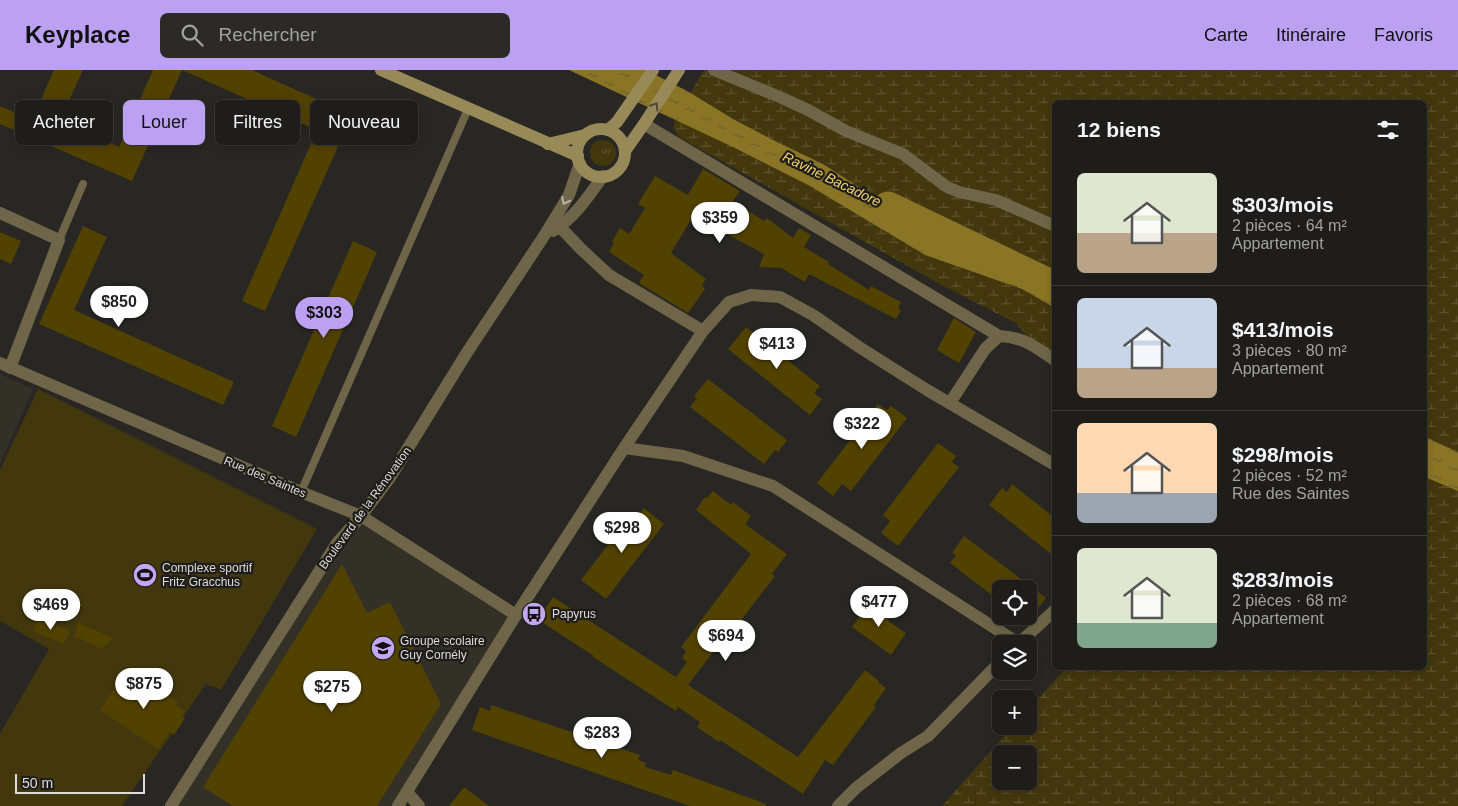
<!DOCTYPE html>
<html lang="fr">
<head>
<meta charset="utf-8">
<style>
	:root { --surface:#1e1d1a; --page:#2b2a27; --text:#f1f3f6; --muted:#a1a2a2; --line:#3c3b39; --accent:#bca0f2 }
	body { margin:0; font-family:Helvetica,sans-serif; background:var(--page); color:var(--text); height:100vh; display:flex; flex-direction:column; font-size:19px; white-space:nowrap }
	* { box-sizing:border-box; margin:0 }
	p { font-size:16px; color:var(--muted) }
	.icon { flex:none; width:28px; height:28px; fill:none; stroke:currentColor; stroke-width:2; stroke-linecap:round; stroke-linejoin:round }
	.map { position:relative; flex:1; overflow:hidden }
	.drawer { position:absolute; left:1052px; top:30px; width:375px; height:570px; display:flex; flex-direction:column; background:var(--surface); border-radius:8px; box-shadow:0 2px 8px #0003,0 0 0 1px var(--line) }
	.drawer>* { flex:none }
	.hud { position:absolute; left:15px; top:30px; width:475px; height:45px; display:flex; gap:10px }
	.controls { position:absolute; left:992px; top:510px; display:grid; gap:10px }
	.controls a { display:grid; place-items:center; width:45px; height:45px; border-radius:8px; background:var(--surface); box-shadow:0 2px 8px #0003,0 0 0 1px var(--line); font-size:25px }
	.scale { position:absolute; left:15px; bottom:12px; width:130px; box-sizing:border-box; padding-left:5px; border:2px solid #dcdcd9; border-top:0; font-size:14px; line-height:18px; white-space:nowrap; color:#dcdcd9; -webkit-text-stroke:4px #1e1d1a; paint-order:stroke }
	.price { position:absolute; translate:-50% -42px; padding:0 11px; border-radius:18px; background:#fff; color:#222; font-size:16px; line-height:32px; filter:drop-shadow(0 1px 2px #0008) }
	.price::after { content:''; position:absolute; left:50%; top:30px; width:15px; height:11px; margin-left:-8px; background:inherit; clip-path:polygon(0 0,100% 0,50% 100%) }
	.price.active { background:var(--accent); color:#111 }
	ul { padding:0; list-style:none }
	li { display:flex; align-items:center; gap:15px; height:125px; padding:0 25px }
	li+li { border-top:1px solid var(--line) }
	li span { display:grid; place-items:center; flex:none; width:140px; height:100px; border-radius:8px; color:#555 }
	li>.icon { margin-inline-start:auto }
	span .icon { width:60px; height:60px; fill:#fffc; stroke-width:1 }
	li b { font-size:21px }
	h2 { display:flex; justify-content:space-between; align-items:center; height:60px; padding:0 25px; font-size:21px }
	.chip { padding:0 18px; border-radius:8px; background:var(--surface); box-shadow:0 2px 8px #0003,0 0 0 1px var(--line); font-size:18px; line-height:45px }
	.chip.active { background:var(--accent); color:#111 }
	header { display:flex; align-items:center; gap:30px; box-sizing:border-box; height:70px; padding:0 25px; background:var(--accent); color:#111 }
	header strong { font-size:24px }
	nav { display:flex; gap:28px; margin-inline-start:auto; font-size:18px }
	.search { width:350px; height:45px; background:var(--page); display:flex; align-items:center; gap:12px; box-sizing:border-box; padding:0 18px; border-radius:8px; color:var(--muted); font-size:19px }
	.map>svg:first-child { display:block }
</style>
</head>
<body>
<header>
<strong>Keyplace</strong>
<div class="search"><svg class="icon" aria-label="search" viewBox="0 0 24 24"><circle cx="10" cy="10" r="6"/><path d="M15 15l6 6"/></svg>Rechercher</div>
<nav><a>Carte</a><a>Itinéraire</a><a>Favoris</a></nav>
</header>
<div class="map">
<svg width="1458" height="736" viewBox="0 0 1458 736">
	<defs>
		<pattern id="grass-tufts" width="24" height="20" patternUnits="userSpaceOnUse" patternTransform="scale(1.25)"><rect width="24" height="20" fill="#42370d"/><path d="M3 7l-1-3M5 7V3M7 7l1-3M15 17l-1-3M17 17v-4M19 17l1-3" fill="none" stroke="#5d5330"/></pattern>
		<pattern id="wetland-marsh" width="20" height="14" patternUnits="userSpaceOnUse" patternTransform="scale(1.25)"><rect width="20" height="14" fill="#42370d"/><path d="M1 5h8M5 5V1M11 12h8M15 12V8" fill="none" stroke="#5d5330"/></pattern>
		<pattern id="water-ripples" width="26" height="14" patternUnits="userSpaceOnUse" patternTransform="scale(1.25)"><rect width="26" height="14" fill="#8a7425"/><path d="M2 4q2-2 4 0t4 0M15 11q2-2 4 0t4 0" fill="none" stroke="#6d6030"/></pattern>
	</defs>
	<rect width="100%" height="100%" fill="#282723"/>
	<g fill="#323027">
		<polygon points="0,304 33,319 0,394"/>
		<polygon points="361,446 516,545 398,736 171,736"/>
	</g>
	<circle fill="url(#grass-tufts)" cx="603" cy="83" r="13"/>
	<path fill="url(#wetland-marsh)" fill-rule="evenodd" d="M704,0H1458V736H942L1013,656H1029V639L1066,598H1425V32H1055V301L1016,253L943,216L679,67L673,58L675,48ZM1001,684H1029V711H1001Z"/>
	<polygon fill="#42370d" points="38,319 317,459 221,620 206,614 122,736 0,736 0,664 49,579 0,551 0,400"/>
	<g fill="url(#water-ripples)">
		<polygon points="569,0 646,0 689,22 733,49 777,72 823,94 865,121 923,153 978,180 991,175 1038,198 1055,205 1055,238 1022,219 925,185 810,116 735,78"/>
		<polygon points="1425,367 1458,382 1458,421 1425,407"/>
	</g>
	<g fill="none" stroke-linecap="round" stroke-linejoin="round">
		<polyline stroke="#8a7425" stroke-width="31" points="888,137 1055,217"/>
	</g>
	<g fill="#524200">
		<polygon points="54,0 83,0 60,50 119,77 153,0 252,0 352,45 265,241 242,231 317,60 182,0 132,111 0,54 0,36 32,50"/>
		<polygon points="703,99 740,121 733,131 764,151 767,148 793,168 799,158 811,165 804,177 829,192 828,194 869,220 871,216 901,232 898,238 901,240 896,249 809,204 805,212 781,198 759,197 764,184 693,146 671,183 706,209 702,215 705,219 688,243 639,213 644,205 609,182 614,173 612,172 620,158 629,164 645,138 638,134 655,106 688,125"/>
		<polygon points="83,156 107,167 74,240 234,312 223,335 39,254"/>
		<polygon points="0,162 21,171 11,194 0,189"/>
		<polygon points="353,171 377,182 296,367 272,356"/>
		<polygon points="954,248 976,262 959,293 937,280"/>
		<polygon points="746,257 820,316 814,323 822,329 810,345 728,279"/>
		<polygon points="708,309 787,370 778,382 775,380 764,394 690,337 697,328 694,326"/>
		<polygon points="878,334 887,340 891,336 907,348 851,421 842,414 833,426 817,413"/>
		<polygon points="938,373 956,386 952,392 959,397 898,476 881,463 890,451 883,445"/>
		<polygon points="1012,414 1055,448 1055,487 989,435 1002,418 1007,422"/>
		<polygon points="713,421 731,435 733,432 751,446 745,454 787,484 772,504 775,506 719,579 717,577 688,615 798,687 865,600 879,611 878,612 886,618 874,635 876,637 833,695 825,690 803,724 720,670 719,672 697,657 700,652 678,637 676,641 593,587 594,586 543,553 547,548 541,545 553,527 676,607 687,592 682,588 686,581 681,577 751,484 696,440 705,427 707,428"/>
		<polygon points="644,438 664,454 606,529 581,510 623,455 628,459"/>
		<polygon points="964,466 1046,528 1029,550 1029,519 1001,519 1001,532 950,493 956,485 952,483"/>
		<polygon points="342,494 367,543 390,532 441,634 377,736 233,736 203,717"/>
		<polygon points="871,531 891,546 888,551 906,563 891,585 852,557"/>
		<polygon points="38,548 70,561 64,574 33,561"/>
		<polygon points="78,553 113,568 102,579 74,566"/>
		<polygon points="126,602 151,619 153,616 178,632 176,635 185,641 182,646 185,648 174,665 170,662 158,679 100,640"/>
		<polygon points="491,635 640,685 638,690 646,693 645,697 671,705 673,700 766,734 766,736 690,736 472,660 480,637 490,641"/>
		<polygon points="464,717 489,736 449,736"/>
	</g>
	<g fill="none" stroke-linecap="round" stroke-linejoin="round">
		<g stroke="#6f6649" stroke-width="8">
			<polyline points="59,170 83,114"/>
			<polyline points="301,422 468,39"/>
		</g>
		<g stroke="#6f6649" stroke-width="12">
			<polyline points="714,0 782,28 808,40 846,61 903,84 947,117 959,122 996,130 1055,156"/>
			<polyline points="644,54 999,266"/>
			<polyline points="0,143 59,170 10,298"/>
			<polyline points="560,157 581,179 609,205 703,261"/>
			<path d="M553,161C574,148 589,126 603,106"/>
			<polyline points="0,293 301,422 361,446 516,545"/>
			<path d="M950,333L985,279L999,266C1024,267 1035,277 1055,290"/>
			<polyline points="624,378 683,386 773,416 1018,573"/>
			<polyline points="1018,574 1055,540"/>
			<polyline points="407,722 419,736"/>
			<polyline points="171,736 337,473 361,446 389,409 466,284 544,166 569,125 580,93"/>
			<polyline points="398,736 516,545 624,378 703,261 729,232 751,225 780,227 813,245 859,277 927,320 1055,395"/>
			<polyline points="838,736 856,718 901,683 928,666 1001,591"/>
		</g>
		<g stroke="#988959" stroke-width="12">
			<polyline points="381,0 578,86"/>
			<circle cx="601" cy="83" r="24"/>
			<polyline points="608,60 617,52 653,0"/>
			<polyline points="548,74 585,65"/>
			<polyline points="625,81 644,54 679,0"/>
		</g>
	</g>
	<defs><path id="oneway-chevron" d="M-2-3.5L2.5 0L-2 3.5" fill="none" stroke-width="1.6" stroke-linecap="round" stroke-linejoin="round" transform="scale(1.25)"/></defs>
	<use stroke="#4f4833" href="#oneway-chevron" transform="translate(655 36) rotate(-58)"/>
	<use stroke="#b6b3a7" href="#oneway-chevron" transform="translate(565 131) rotate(117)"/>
	<defs>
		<g id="stadium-disc" transform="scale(1.25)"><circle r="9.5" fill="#c5a7f1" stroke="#1e1d1a"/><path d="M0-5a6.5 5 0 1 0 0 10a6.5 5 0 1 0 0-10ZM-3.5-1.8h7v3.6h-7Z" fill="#111"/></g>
		<g id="bus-disc" transform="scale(1.25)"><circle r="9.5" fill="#c5a7f1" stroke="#1e1d1a"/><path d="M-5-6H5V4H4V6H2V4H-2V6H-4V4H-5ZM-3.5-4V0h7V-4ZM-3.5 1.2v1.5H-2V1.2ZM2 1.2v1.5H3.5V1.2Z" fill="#111"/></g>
		<g id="school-disc" transform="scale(1.25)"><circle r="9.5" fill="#c5a7f1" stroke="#1e1d1a"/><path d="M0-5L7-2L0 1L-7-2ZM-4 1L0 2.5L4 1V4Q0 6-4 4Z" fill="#111"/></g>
	</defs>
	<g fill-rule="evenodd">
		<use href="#stadium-disc" x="145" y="505"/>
		<use href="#bus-disc" x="534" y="544"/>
		<use href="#school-disc" x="383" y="578"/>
	</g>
	<g text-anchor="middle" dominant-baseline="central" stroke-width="4.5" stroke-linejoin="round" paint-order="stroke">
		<g font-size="12" fill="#dcdcd9" stroke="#1e1d1a">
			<text transform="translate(265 407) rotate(23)">Rue des Saintes</text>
			<text transform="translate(365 438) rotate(-54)">Boulevard de la Rénovation</text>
		</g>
		<g font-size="12" fill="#dcdcd9" stroke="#1e1d1a" text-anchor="start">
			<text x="162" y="498">Complexe sportif<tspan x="162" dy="14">Fritz Gracchus</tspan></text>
			<text x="552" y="544">Papyrus</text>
			<text x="400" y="571">Groupe scolaire<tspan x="400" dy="14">Guy Cornély</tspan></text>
		</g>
		<g font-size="14" font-style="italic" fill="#f2d269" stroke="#1e1d1a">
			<text transform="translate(832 109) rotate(26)">Ravine Bacadore</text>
		</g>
	</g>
</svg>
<div class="controls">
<a><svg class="icon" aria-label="locate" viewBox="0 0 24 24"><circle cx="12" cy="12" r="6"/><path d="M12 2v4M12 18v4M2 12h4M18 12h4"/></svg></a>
<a><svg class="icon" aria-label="layers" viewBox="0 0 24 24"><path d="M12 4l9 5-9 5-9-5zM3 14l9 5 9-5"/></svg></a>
<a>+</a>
<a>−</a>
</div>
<div class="scale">50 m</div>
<b class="price" style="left:720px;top:174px">$359</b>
<b class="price" style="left:119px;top:258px">$850</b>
<b class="price active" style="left:324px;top:269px">$303</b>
<b class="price" style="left:777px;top:300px">$413</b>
<b class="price" style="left:862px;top:380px">$322</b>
<b class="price" style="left:622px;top:484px">$298</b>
<b class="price" style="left:879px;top:558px">$477</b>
<b class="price" style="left:51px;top:561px">$469</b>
<b class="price" style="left:726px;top:592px">$694</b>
<b class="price" style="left:144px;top:640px">$875</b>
<b class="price" style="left:332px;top:643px">$275</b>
<b class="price" style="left:602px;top:689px">$283</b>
<div class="hud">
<a class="chip">Acheter</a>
<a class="chip active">Louer</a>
<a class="chip">Filtres</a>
<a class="chip">Nouveau</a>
</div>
<section class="drawer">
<h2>12 biens<svg class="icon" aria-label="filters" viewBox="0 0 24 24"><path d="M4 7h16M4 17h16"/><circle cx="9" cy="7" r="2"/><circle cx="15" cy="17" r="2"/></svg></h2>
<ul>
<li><span style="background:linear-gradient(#dfe7d0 60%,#b9a48a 0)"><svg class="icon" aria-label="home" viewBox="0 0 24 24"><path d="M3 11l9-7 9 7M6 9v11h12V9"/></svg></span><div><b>$303/mois</b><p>2 pièces · 64 m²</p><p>Appartement</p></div></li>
<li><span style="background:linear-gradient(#c9d6e8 70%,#b9a48a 0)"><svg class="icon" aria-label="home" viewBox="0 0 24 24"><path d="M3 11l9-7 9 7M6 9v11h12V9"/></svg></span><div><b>$413/mois</b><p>3 pièces · 80 m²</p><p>Appartement</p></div></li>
<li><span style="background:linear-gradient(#ffd9b3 70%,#9aa5b1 0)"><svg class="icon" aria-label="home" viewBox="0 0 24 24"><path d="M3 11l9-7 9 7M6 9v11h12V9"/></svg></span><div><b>$298/mois</b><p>2 pièces · 52 m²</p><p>Rue des Saintes</p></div></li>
<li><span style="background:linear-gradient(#dfe7d0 75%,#7fa58c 0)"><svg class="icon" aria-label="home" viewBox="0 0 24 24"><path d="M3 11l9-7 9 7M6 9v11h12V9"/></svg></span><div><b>$283/mois</b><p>2 pièces · 68 m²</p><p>Appartement</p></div></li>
</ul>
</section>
</div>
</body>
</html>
